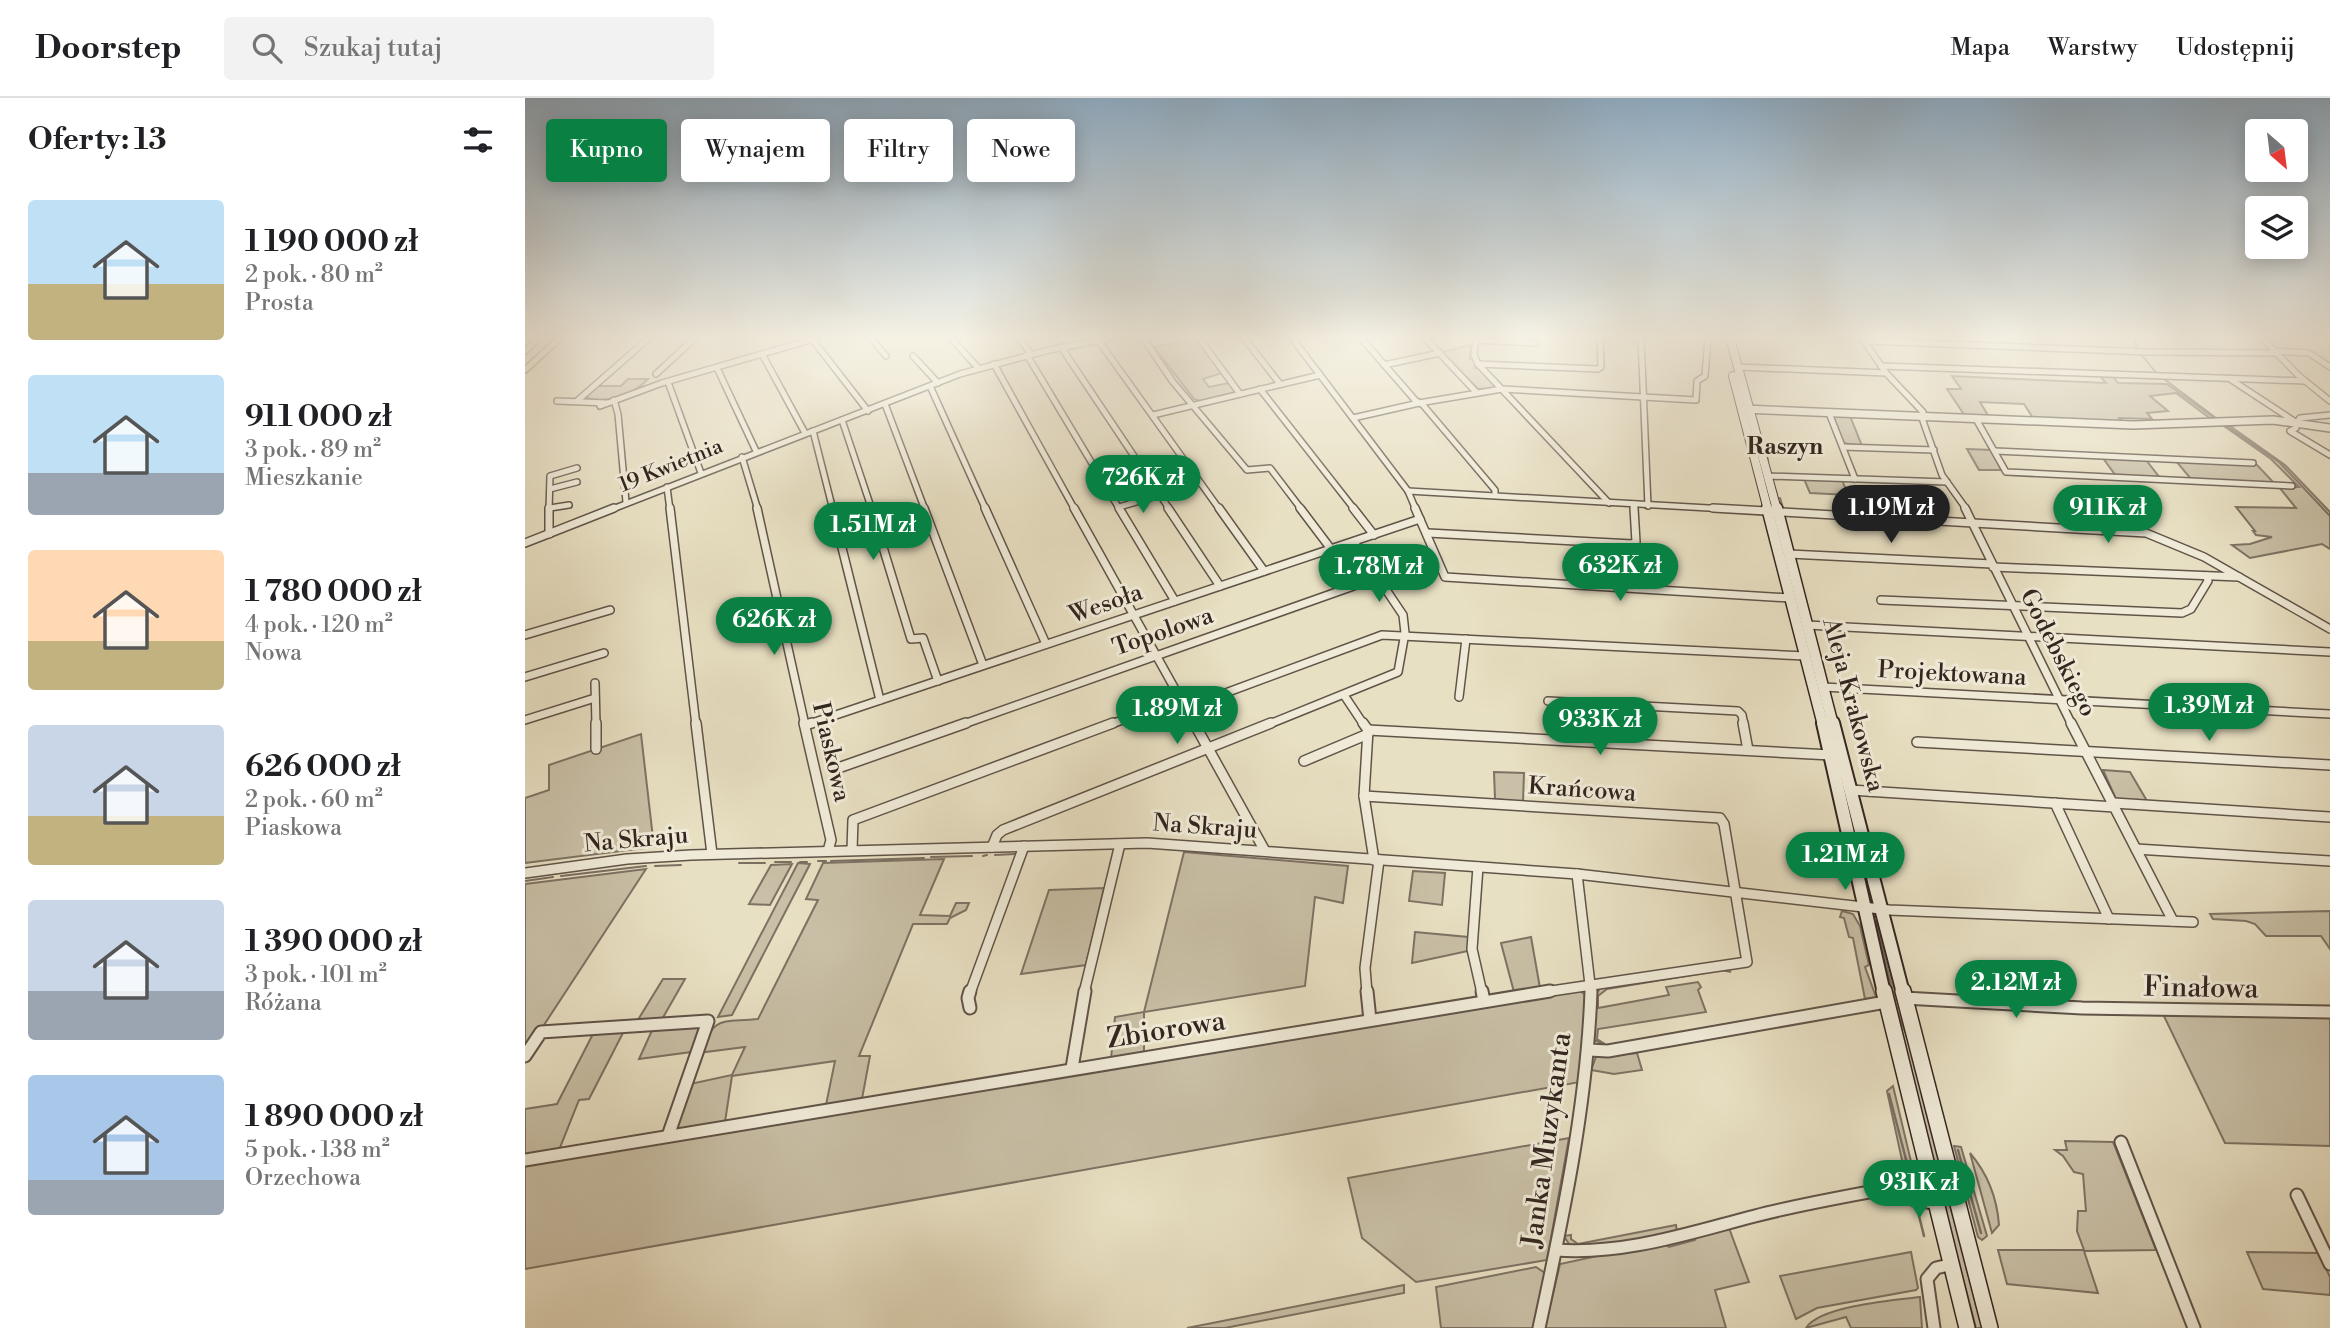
<!DOCTYPE html>
<html lang="pl">
<head>
<meta charset="utf-8">
<style>
	:root { --surface:#fff; --page:#f2f2f2; --text:#202124; --muted:#757577; --line:#e0e0e0; --accent:#0b8043 }
	body { margin:0; font-family:"Libre Bodoni",serif; background:var(--page); color:var(--text); height:100vh; display:flex; flex-direction:column; font-size:26px; white-space:nowrap }
	* { box-sizing:border-box; margin:0 }
	p { font-size:23px; color:var(--muted) }
	.icon { flex:none; width:38px; height:38px; fill:none; stroke:currentColor; stroke-width:2; stroke-linecap:round; stroke-linejoin:round }
	.map { position:relative; flex:1; overflow:hidden }
	.panel { display:flex; flex-direction:column; background:var(--surface); width:525px }
	.panel>* { flex:none }
	.guide { position:absolute; left:21px; top:21px; width:665px; height:63px; display:flex; gap:14px }
	.needle { width:46px; rotate:152deg }
	.controls { position:absolute; left:1720px; top:21px; display:grid; gap:14px }
	.controls a { display:grid; place-items:center; width:63px; height:63px; border-radius:7px; background:var(--surface); box-shadow:0 4px 18px #0003; font-size:35px }
	.price { position:absolute; translate:-50% -60px; padding:0 16px; border-radius:24px; background:var(--accent); color:#fff; font-size:23px; line-height:46px; filter:drop-shadow(0 2px 4px #0008) }
	.price::after { content:''; position:absolute; left:50%; top:42px; width:21px; height:16px; margin-left:-10px; background:inherit; clip-path:polygon(0 0,100% 0,50% 100%) }
	.price.current { background:#222; color:#fff }
	ul { padding:0; list-style:none }
	li { display:flex; align-items:center; gap:21px; height:175px; padding:0 28px }
	li span { display:grid; place-items:center; flex:none; width:196px; height:140px; border-radius:7px; color:#555 }
	li>.icon { margin-inline-start:auto }
	span .icon { width:84px; height:84px; fill:#fffc; stroke-width:1 }
	li b { font-size:30px }
	h2 { display:flex; justify-content:space-between; align-items:center; height:84px; padding:0 28px; font-size:30px }
	.pill { padding:0 24px; border-radius:7px; background:var(--surface); box-shadow:0 4px 18px #0003; font-size:24px; line-height:63px }
	.pill.current { background:var(--accent); color:#fff }
	header { display:flex; align-items:center; gap:42px; box-sizing:border-box; height:98px; padding:0 35px; background:var(--surface); border-bottom:2px solid var(--line) }
	header strong { font-size:33px }
	nav { display:flex; gap:38px; margin-inline-start:auto; font-size:24px }
	.search { width:490px; height:63px; background:var(--page); display:flex; align-items:center; gap:18px; box-sizing:border-box; padding:0 24px; border-radius:7px; color:var(--muted); font-size:26px }
	main { display:flex; flex:1; min-height:0 }
	.map>svg:first-child { display:block }
</style>
</head>
<body>
<header>
<strong>Doorstep</strong>
<div class="search"><svg class="icon" aria-label="search" viewBox="0 0 24 24"><circle cx="10" cy="10" r="6"/><path d="M15 15l6 6"/></svg>Szukaj tutaj</div>
<nav><a>Mapa</a><a>Warstwy</a><a>Udostępnij</a></nav>
</header>
<main>
<section class="panel">
<h2>Oferty: 13<svg class="icon" aria-label="filters" viewBox="0 0 24 24"><path d="M4 7h16M4 17h16"/><circle cx="9" cy="7" r="2"/><circle cx="15" cy="17" r="2"/></svg></h2>
<ul>
<li><span style="background:linear-gradient(#bfe0f5 60%,#c2b280 0)"><svg class="icon" aria-label="home" viewBox="0 0 24 24"><path d="M3 11l9-7 9 7M6 9v11h12V9"/></svg></span><div><b>1 190 000 zł</b><p>2 pok. · 80 m²</p><p>Prosta</p></div></li>
<li><span style="background:linear-gradient(#bfe0f5 70%,#9aa5b1 0)"><svg class="icon" aria-label="home" viewBox="0 0 24 24"><path d="M3 11l9-7 9 7M6 9v11h12V9"/></svg></span><div><b>911 000 zł</b><p>3 pok. · 89 m²</p><p>Mieszkanie</p></div></li>
<li><span style="background:linear-gradient(#ffd9b3 65%,#c2b280 0)"><svg class="icon" aria-label="home" viewBox="0 0 24 24"><path d="M3 11l9-7 9 7M6 9v11h12V9"/></svg></span><div><b>1 780 000 zł</b><p>4 pok. · 120 m²</p><p>Nowa</p></div></li>
<li><span style="background:linear-gradient(#c9d6e8 65%,#c2b280 0)"><svg class="icon" aria-label="home" viewBox="0 0 24 24"><path d="M3 11l9-7 9 7M6 9v11h12V9"/></svg></span><div><b>626 000 zł</b><p>2 pok. · 60 m²</p><p>Piaskowa</p></div></li>
<li><span style="background:linear-gradient(#c9d6e8 65%,#9aa5b1 0)"><svg class="icon" aria-label="home" viewBox="0 0 24 24"><path d="M3 11l9-7 9 7M6 9v11h12V9"/></svg></span><div><b>1 390 000 zł</b><p>3 pok. · 101 m²</p><p>Różana</p></div></li>
<li><span style="background:linear-gradient(#a9c7e8 75%,#9aa5b1 0)"><svg class="icon" aria-label="home" viewBox="0 0 24 24"><path d="M3 11l9-7 9 7M6 9v11h12V9"/></svg></span><div><b>1 890 000 zł</b><p>5 pok. · 138 m²</p><p>Orzechowa</p></div></li>
</ul>
</section>
<div class="map">
<svg width="1805" height="1230" viewBox="0 0 1805 1230">
	<rect width="100%" height="100%" fill="#e8e0c3"/>
	<filter id="stains"><feTurbulence type="fractalNoise" baseFrequency=".00286" numOctaves="4"/><feColorMatrix values="0 0 0 0 .2 0 0 0 0 .09 0 0 0 0 .02 0 0 0 .5 -.17"/></filter>
	<radialGradient id="worn" r=".72"><stop offset=".6" stop-color="#630" stop-opacity="0"/><stop offset="1" stop-color="#630" stop-opacity=".3"/></radialGradient>
	<g fill="#c9c0a7" stroke="#7e7264" stroke-width="2">
		<polygon points="671,241 697,275 678,281 684,289 704,285 710,293 708,295 675,303 669,301 629,249"/>
		<polygon points="948,244 946,258 954,269 951,270 955,271 972,290 953,291 917,254 945,247 945,262"/>
		<polygon points="1574,277 1587,277 1593,285 1642,286 1692,322 1686,321 1651,295 1625,298 1643,313 1622,315 1627,321 1594,320 1598,325 1508,320 1499,306 1455,304 1464,319 1440,318 1422,291 1436,291 1427,278 1581,285"/>
		<path d="M103,281H123C108,297 80,307 59,299L72,288H96Z"/>
		<polygon points="1308,317 1325,318 1337,348 1318,345"/>
		<polygon points="1709,326 1712,327 1705,328 1760,367 1805,414 1805,451 1797,446 1725,460 1707,447 1725,446 1747,439 1731,437 1728,433 1730,433 1711,409 1771,410 1754,389 1774,389 1746,361 1699,328"/>
		<polygon points="1442,351 1467,352 1478,372 1454,372"/>
		<polygon points="1578,360 1621,362 1635,380 1591,378"/>
		<polygon points="1651,363 1731,366 1749,385 1666,381"/>
		<polygon points="1279,381 1317,382 1323,397 1285,395"/>
		<polygon points="116,636 129,749 0,765 0,700 24,692 24,667"/>
		<polygon points="1578,672 1605,674 1622,703 1591,701"/>
		<polygon points="969,674 999,675 998,704 970,701"/>
		<polygon points="659,754 823,768 818,805 790,799 780,888 619,914 619,955 586,961 590,919 619,914"/>
		<path d="M419,761L395,817L425,818L431,805H444L441,812L425,820L422,826H388L334,958H345L337,1001L301,1007L310,963L207,978L200,1024L150,1033L165,986L207,977L220,949L173,955C192,917 193,925 233,921L293,802L281,801L298,765Z"/>
		<polygon points="273,765 285,766 207,917 193,919"/>
		<polygon points="267,766 245,807 224,806 246,767"/>
		<polygon points="121,771 0,956 0,786"/>
		<polygon points="888,773 920,775 917,807 884,803"/>
		<polygon points="579,790 561,867 496,876 524,792"/>
		<polygon points="1317,813 1328,816 1335,828 1344,867 1340,869 1351,899 1340,901 1328,840 1324,839 1319,820 1315,819"/>
		<polygon points="1805,813 1805,851 1796,838 1741,838 1730,826 1721,823 1688,821 1685,816"/>
		<polygon points="1351,824 1373,914 1390,962 1458,1230 1451,1230 1413,1086"/>
		<polygon points="890,834 943,839 943,853 887,865"/>
		<polygon points="1006,839 1015,890 989,894 976,845"/>
		<polygon points="1200,871 1206,874 1197,872 1082,891 1073,898 1073,910 1144,897 1141,889 1173,884 1176,889 1173,892 1181,914 1073,931 1072,941 1080,946 1068,942 1070,898 1076,889"/>
		<polygon points="138,881 160,881 136,923 111,925"/>
		<polygon points="1053,892 1061,897 1055,984 0,1171 0,1064"/>
		<polygon points="1638,916 1805,918 1805,1048 1700,1045"/>
		<polygon points="178,925 166,954 114,961 129,928"/>
		<polygon points="100,931 64,1001 54,1002 34,1052 0,1057 0,1011 32,1006 70,932"/>
		<polygon points="1112,955 1117,972 1089,976 1066,972 1071,959"/>
		<polygon points="1368,988 1394,1097 1383,1090 1362,993"/>
		<polygon points="1044,1040 1022,1162 891,1184 837,1140 823,1080"/>
		<polygon points="1540,1043 1588,1044 1631,1152 1559,1153 1573,1195 1482,1186 1473,1152 1559,1152 1552,1133 1553,1113 1561,1113 1558,1076 1549,1074 1538,1058 1530,1052 1542,1052"/>
		<polygon points="1429,1048 1436,1049 1462,1138 1457,1142 1453,1139"/>
		<path d="M1445,1055C1462,1075 1472,1100 1474,1127L1467,1135Z"/>
		<polygon points="1151,1127 1152,1134 1055,1153 1047,1151 1039,1138 1046,1137 1046,1141 1053,1146"/>
		<polygon points="1204,1130 1224,1184 1190,1192 1201,1230 1020,1230 1035,1166 1137,1144 1144,1149 1170,1142 1172,1136"/>
		<polygon points="1386,1154 1393,1190 1391,1192 1292,1210 1271,1221 1255,1178"/>
		<polygon points="1722,1154 1794,1155 1805,1179 1805,1197 1738,1191"/>
		<polygon points="1011,1169 1020,1175 1010,1230 916,1230 911,1189"/>
		<polygon points="879,1187 879,1195 700,1230 662,1230"/>
		<path d="M1395,1199L1397,1230H1326L1321,1219L1281,1230C1294,1208 1369,1202 1395,1199Z"/>
	</g>
	<g fill="none" stroke-linecap="round" stroke-linejoin="round">
		<g stroke="#7a6f61" stroke-width="2">
			<polyline points="1609,240 1612,252"/>
			<polyline points="1616,256 1632,276"/>
			<polyline points="1639,281 1691,320"/>
			<polyline points="1700,327 1754,364 1805,418"/>
			<polyline points="1238,341 1239,346"/>
			<polyline points="1240,348 1241,352"/>
			<polyline points="1242,356 1243,363"/>
			<polyline points="1255,400 1258,410"/>
			<polyline points="470,757 490,756"/>
			<polyline points="458,758 462,757"/>
			<polyline points="406,759 447,758"/>
			<polyline points="293,763 301,763"/>
			<polyline points="306,763 399,760"/>
			<polyline points="250,764 266,764"/>
			<polyline points="275,764 282,764"/>
			<polyline points="214,765 240,765"/>
			<polyline points="130,768 156,767"/>
			<polyline points="36,778 121,768"/>
			<polyline points="0,783 28,779"/>
		</g>
		<g stroke="#7a6f61" stroke-width="2.5">
			<polyline points="1364,996 1390,1096"/>
			<polyline points="1433,1052 1456,1135"/>
			<polyline points="1393,1114 1399,1138"/>
		</g>
		<g stroke="#605449" stroke-width="8">
			<g id="minor-far3">
				<polyline points="346,240 361,258"/>
				<polyline points="426,240 453,270"/>
				<polyline points="494,240 506,256"/>
				<polyline points="618,240 648,284 722,372 745,370 777,412"/>
				<polyline points="674,240 715,296"/>
				<polyline points="719,240 755,286"/>
				<polyline points="767,240 883,393 891,412"/>
				<polyline points="836,240 890,302 898,307 970,392 970,397"/>
				<polyline points="900,240 952,295"/>
				<polyline points="951,240 949,257 953,266 1084,405"/>
				<polyline points="1116,240 1123,408"/>
				<polyline points="1337,240 1361,275 1398,314 1398,323 1417,377 1442,412"/>
				<polyline points="1737,240 1774,278 1805,303"/>
				<polyline points="287,241 343,313"/>
				<polyline points="573,242 695,412"/>
				<polyline points="951,242 1011,245"/>
				<polyline points="1341,243 1623,254 1752,255"/>
				<polyline points="536,249 645,412"/>
				<polyline points="0,253 14,240"/>
				<polyline points="1750,253 1784,255 1805,269"/>
				<polyline points="237,256 280,335"/>
				<polyline points="502,257 595,412"/>
				<polyline points="388,258 413,285"/>
				<polyline points="469,266 550,412"/>
				<polyline points="953,266 1073,271 1076,269 1075,240"/>
				<polyline points="859,267 915,255"/>
				<polyline points="1356,268 1780,283"/>
				<polyline points="1213,269 1361,275"/>
				<polyline points="192,270 231,353"/>
				<polyline points="0,272 35,240"/>
				<polyline points="131,276 170,240"/>
				<polyline points="1705,281 1769,323"/>
				<polyline points="143,284 176,375"/>
				<polyline points="405,288 461,412"/>
				<polyline points="735,291 830,412"/>
				<polyline points="89,302 93,316 101,404"/>
				<polyline points="32,303 82,305"/>
				<polyline points="52,303 124,240"/>
				<polyline points="360,306 400,412"/>
				<polyline points="75,308 137,285 292,240"/>
				<polyline points="1304,315 1330,381"/>
				<polyline points="628,317 795,277"/>
				<polyline points="828,320 894,305 977,291 1171,302 1172,283 1180,278 1183,240"/>
				<polyline points="1451,321 1481,374 1767,388"/>
				<polyline points="317,322 347,412"/>
				<polyline points="1773,323 1775,320 1805,317"/>
				<polyline points="1771,330 1765,333 1805,357"/>
				<polyline points="288,333 308,412"/>
				<polyline points="1318,349 1409,352"/>
				<polyline points="1470,353 1728,365"/>
				<polyline points="217,359 233,412"/>
				<polyline points="1242,378 1422,384"/>
				<polyline points="142,389 145,412"/>
				<polyline points="25,391 52,384"/>
				<polyline points="883,393 1219,412"/>
				<polyline points="1109,406 1109,412"/>
				<polyline points="594,409 635,397"/>
				<polyline points="25,410 44,407"/>
				<polyline points="24,412 25,378 52,370"/>
				<polyline points="85,412 435,276 524,252 586,240"/>
			</g>
		</g>
		<g stroke="#605449" stroke-width="10">
			<g id="minor-far2">
				<polyline points="145,410 171,627"/>
				<polyline points="232,410 280,627"/>
				<polyline points="307,410 355,602"/>
				<polyline points="346,410 386,541 398,540 413,583"/>
				<polyline points="399,410 458,567"/>
				<polyline points="460,410 521,546"/>
				<polyline points="549,410 670,627"/>
				<polyline points="594,410 650,503"/>
				<polyline points="643,410 695,488"/>
				<polyline points="694,410 739,473"/>
				<polyline points="775,410 806,451"/>
				<polyline points="828,410 849,437"/>
				<polyline points="890,410 920,479 1265,500"/>
				<polyline points="1188,410 1621,435 1679,459 1805,531"/>
				<polyline points="1440,410 1547,627"/>
				<polyline points="903,435 1107,446 1111,444 1109,410"/>
				<polyline points="24,436 24,410"/>
				<polyline points="0,445 89,410"/>
				<polyline points="1264,456 1467,466"/>
				<polyline points="1468,469 1714,479"/>
				<polyline points="1356,502 1657,515 1666,511 1683,483 1682,478"/>
				<polyline points="1282,527 1805,554"/>
				<polyline points="0,537 85,512"/>
				<polyline points="0,579 79,555"/>
				<polyline points="70,585 71,627"/>
				<polyline points="1298,589 1805,616"/>
				<polyline points="819,597 839,627"/>
				<polyline points="934,599 941,541"/>
				<polyline points="1023,603 1213,613 1217,617 1219,627"/>
				<polyline points="660,610 857,537 1280,558"/>
				<polyline points="0,622 70,600"/>
				<polyline points="281,627 895,421"/>
				<polyline points="436,627 854,479"/>
				<polyline points="584,627 655,600"/>
				<polyline points="742,627 873,574 880,535 878,517 829,444"/>
			</g>
		</g>
		<g stroke="#605449" stroke-width="12">
			<g id="minor-far1">
				<polyline points="71,625 71,651"/>
				<polyline points="171,625 187,756"/>
				<polyline points="279,625 306,742 303,753"/>
				<polyline points="669,625 740,753"/>
				<polyline points="838,625 843,632 839,698 849,762"/>
				<polyline points="1218,625 1223,652"/>
				<polyline points="1546,625 1648,823"/>
				<polyline points="280,627 287,625"/>
				<polyline points="843,632 1306,657"/>
				<polyline points="1392,644 1805,667"/>
				<polyline points="779,663 843,636"/>
				<polyline points="316,669 441,625"/>
				<polyline points="1325,692 1590,709"/>
				<polyline points="839,698 1195,720 1199,726 1222,864 1013,895"/>
				<polyline points="1530,705 1584,821"/>
				<polyline points="1589,705 1805,719"/>
				<polyline points="467,749 472,737 478,732 746,625"/>
				<polyline points="1611,751 1805,763"/>
				<polyline points="327,752 328,722 588,625"/>
				<polyline points="953,769 947,851 957,895"/>
				<polyline points="0,775 102,761 166,757 622,745 1052,776 1364,812 1668,824"/>
				<polyline points="1052,776 1066,895"/>
				<polyline points="445,895 499,748"/>
				<polyline points="559,895 595,746"/>
				<polyline points="842,895 840,870 854,762"/>
			</g>
		</g>
		<g stroke="#605449" stroke-width="15">
			<g id="minor">
				<polyline points="842,893 845,922"/>
				<polyline points="957,893 959,903"/>
				<polyline points="1379,900 1557,910 1805,914"/>
				<polyline points="445,910 443,900 445,893"/>
				<polyline points="1064,952 1083,953 1361,904"/>
				<polyline points="0,958 16,934 183,923 143,1038"/>
				<polyline points="547,970 560,893"/>
				<polyline points="1596,1044 1669,1230"/>
				<polyline points="0,1062 1025,893"/>
				<polyline points="1772,1097 1805,1166"/>
				<path d="M1031,1152C1100,1157 1164,1135 1230,1118C1276,1106 1324,1098 1371,1089L1390,1102L1409,1105"/>
				<path d="M1014,1230C1038,1119 1062,1007 1066,893"/>
				<polyline points="1409,1230 1402,1181 1411,1170 1424,1167"/>
			</g>
		</g>
		<g stroke="#605449" stroke-width="10">
			<polyline id="tertiary" points="1217,311 1608,327 1748,322 1805,330"/>
		</g>
		<g stroke="#322520" stroke-width="10">
			<g id="secondary-far3">
				<polyline points="1205,240 1252,412"/>
				<polyline points="1208,278 1243,412"/>
			</g>
		</g>
		<g stroke="#322520" stroke-width="13">
			<g id="secondary-far2">
				<polyline points="1242,410 1298,627"/>
				<polyline points="1252,410 1308,627"/>
			</g>
		</g>
		<g stroke="#322520" stroke-width="16">
			<g id="secondary-far1">
				<polyline points="1298,625 1359,895"/>
				<polyline points="1308,625 1378,895"/>
			</g>
		</g>
		<g stroke="#322520" stroke-width="18">
			<g id="secondary">
				<polyline points="1359,893 1442,1230"/>
				<polyline points="1378,893 1465,1230"/>
			</g>
		</g>
		<use href="#minor-far3" stroke="#f0ebd8" stroke-width="5"/>
		<use href="#minor-far2" stroke="#f0ebd8" stroke-width="7"/>
		<use href="#minor-far1" stroke="#f0ebd8" stroke-width="9"/>
		<use href="#minor" stroke="#f0ebd8" stroke-width="11"/>
		<use href="#tertiary" stroke="#f0ebd8" stroke-width="7"/>
		<use href="#secondary-far3" stroke="#f0ebd8" stroke-width="8"/>
		<use href="#secondary-far2" stroke="#f0ebd8" stroke-width="10"/>
		<use href="#secondary-far1" stroke="#f0ebd8" stroke-width="12"/>
		<use href="#secondary" stroke="#f0ebd8" stroke-width="15"/>
	</g>
	<linearGradient id="sky" x2="0" y2="1"><stop stop-color="#8facc3"/><stop offset="0.58" stop-color="#f5f1e4"/><stop offset="1" stop-color="#f5f1e4" stop-opacity="0"/></linearGradient>
	<rect width="1805" height="412" fill="url(#sky)"/>
	<g text-anchor="middle" dominant-baseline="central" stroke-width="6" stroke-linejoin="round" paint-order="stroke">
		<g font-size="21" fill="#322520" stroke="#f0ebd8">
			<text transform="translate(146 368) rotate(-22)">19 Kwietnia</text>
		</g>
		<g font-size="23" font-weight="bold" fill="#322520" stroke="#f0ebd8">
			<text x="1260" y="349">Raszyn</text>
		</g>
		<g font-size="24" fill="#322520" stroke="#f0ebd8">
			<text transform="translate(581 506) rotate(-19)">Wesoła</text>
			<text transform="translate(638 534) rotate(-19)">Topolowa</text>
			<text transform="translate(1533 555) rotate(63)">Godebskiego</text>
			<text transform="translate(1427 576) rotate(3)">Projektowana</text>
			<text transform="translate(1328 607) rotate(75)">Aleja Krakowska</text>
			<text transform="translate(306 654) rotate(77)">Piaskowa</text>
			<text transform="translate(1057 692) rotate(4)">Krańcowa</text>
			<text transform="translate(680 729) rotate(4)">Na Skraju</text>
			<text transform="translate(111 742) rotate(-5)">Na Skraju</text>
		</g>
		<g font-size="28" fill="#322520" stroke="#f0ebd8">
			<text transform="translate(1676 890) rotate(1)">Finałowa</text>
			<text transform="translate(641 932) rotate(-9)">Zbiorowa</text>
			<text transform="translate(1022 1042) rotate(-82)">Janka Muzykanta</text>
		</g>
	</g>
	<rect width="100%" height="100%" filter="url(#stains)"/>
	<rect width="100%" height="100%" fill="url(#worn)"/>
</svg>
<div class="controls">
<a><svg class="needle" viewBox="-14 -14 28 28"><path d="M0-13l5 13h-10z" fill="#e53935"/><path d="M0 13l5-13h-10z" fill="#757577"/></svg></a>
<a><svg class="icon" aria-label="layers" viewBox="0 0 24 24"><path d="M12 4l9 5-9 5-9-5zM3 14l9 5 9-5"/></svg></a>
</div>
<b class="price" style="left:618px;top:417px">726K zł</b>
<b class="price current" style="left:1366px;top:447px">1.19M zł</b>
<b class="price" style="left:1583px;top:447px">911K zł</b>
<b class="price" style="left:348px;top:464px">1.51M zł</b>
<b class="price" style="left:1095px;top:505px">632K zł</b>
<b class="price" style="left:854px;top:506px">1.78M zł</b>
<b class="price" style="left:249px;top:559px">626K zł</b>
<b class="price" style="left:1684px;top:645px">1.39M zł</b>
<b class="price" style="left:652px;top:648px">1.89M zł</b>
<b class="price" style="left:1075px;top:659px">933K zł</b>
<b class="price" style="left:1320px;top:794px">1.21M zł</b>
<b class="price" style="left:1491px;top:922px">2.12M zł</b>
<b class="price" style="left:1394px;top:1122px">931K zł</b>
<div class="guide">
<a class="pill current">Kupno</a>
<a class="pill">Wynajem</a>
<a class="pill">Filtry</a>
<a class="pill">Nowe</a>
</div>
</div>
</main>
</body>
</html>
